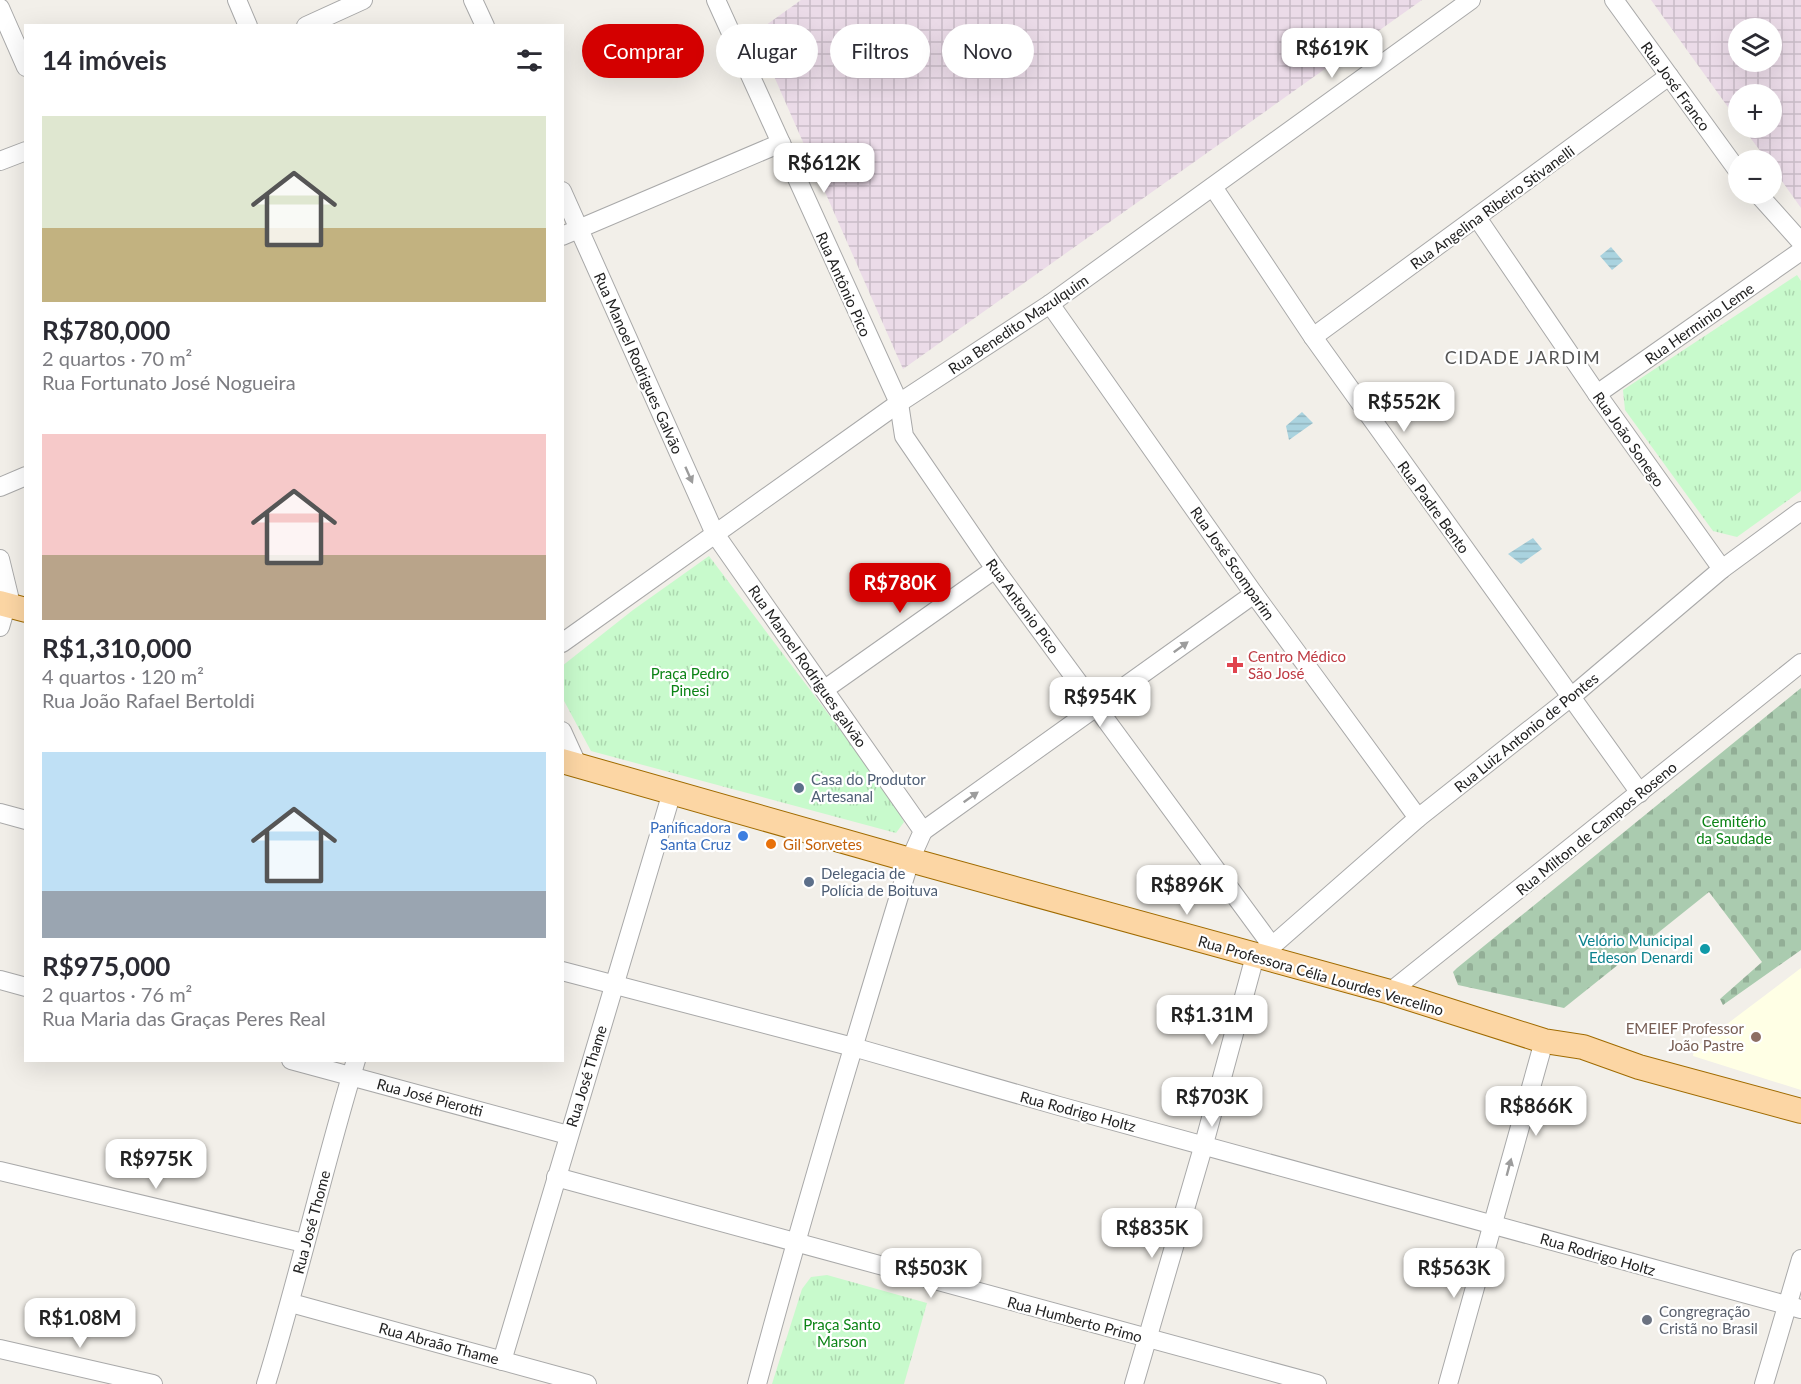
<!DOCTYPE html>
<html lang="pt">
<head>
<meta charset="utf-8">
<style>
	:root { --surface:#fff; --page:#f2f2f3; --text:#2b2b33; --muted:#7c7c81; --accent:#d40000 }
	body { margin:0; font-family:Lato,sans-serif; background:var(--page); color:var(--text); height:100vh; display:flex; flex-direction:column; font-size:22px; white-space:nowrap }
	* { box-sizing:border-box; margin:0 }
	p { font-size:20px; color:var(--muted) }
	.icon { flex:none; width:33px; height:33px; fill:none; stroke:currentColor; stroke-width:2; stroke-linecap:round; stroke-linejoin:round }
	.map { position:relative; flex:1; overflow:hidden }
	.panel { position:absolute; left:24px; top:24px; width:540px; height:1038px; display:flex; flex-direction:column; background:var(--surface); border-radius:0px; box-shadow:0 6px 24px #0002 }
	.panel>* { flex:none }
	.guide { position:absolute; left:582px; top:24px; width:570px; height:54px; display:flex; gap:12px }
	.fabs { position:absolute; left:1728px; top:18px; display:grid; gap:12px }
	.fabs a { display:grid; place-items:center; width:54px; height:54px; border-radius:50%; background:var(--surface); box-shadow:0 6px 24px #0002; font-size:30px }
	.price { position:absolute; translate:-50% -51px; padding:0 14px; border-radius:12px; background:#fff; color:#222; font-size:20px; line-height:39px; filter:drop-shadow(0 2px 3px #0008) }
	.price::after { content:''; position:absolute; left:50%; top:36px; width:18px; height:14px; margin-left:-9px; background:inherit; clip-path:polygon(0 0,100% 0,50% 100%) }
	.price.selected { background:var(--accent); color:#fff }
	ul { padding:0; list-style:none }
	li { display:grid; align-content:center; gap:12px; height:318px; padding:0 18px }
	li span { display:grid; place-items:center; height:186px; border-radius:0px; color:#555 }
	li>.icon { margin-inline-start:auto }
	span .icon { width:108px; height:108px; fill:#fffc; stroke-width:1 }
	li b { font-size:26px }
	h2 { display:flex; justify-content:space-between; align-items:center; height:72px; padding:0 18px; font-size:26px }
	.pill { padding:0 21px; border-radius:27px; background:var(--surface); box-shadow:0 6px 24px #0002; font-size:21px; line-height:54px }
	.pill.selected { background:var(--accent); color:#fff }
	.map>svg:first-child { display:block }
</style>
</head>
<body>
<div class="map">
<svg width="1801" height="1384" viewBox="0 0 1801 1384">
	<defs>
		<pattern id="industrial-grid" width="8" height="8" patternUnits="userSpaceOnUse" patternTransform="scale(1.5)"><rect width="8" height="8" fill="#ebdbe8"/><path d="M0 4h8M4 0v8" fill="none" stroke="#c9bcc7"/></pattern>
		<pattern id="cemetery-stones" width="16" height="16" patternUnits="userSpaceOnUse" patternTransform="scale(1.5)"><rect width="16" height="16" fill="#aacbaf"/><path d="M2 7V4a2 2 0 0 1 4 0v3zM10 15v-3a2 2 0 0 1 4 0v3z" fill="#92ae96"/></pattern>
		<pattern id="park-tufts" width="24" height="20" patternUnits="userSpaceOnUse" patternTransform="scale(1.5)"><rect width="24" height="20" fill="#c8facc"/><path d="M3 7l-1-3M5 7V3M7 7l1-3M15 17l-1-3M17 17v-4M19 17l1-3" fill="none" stroke="#acd6af"/></pattern>
		<pattern id="water-rules" width="6" height="5" patternUnits="userSpaceOnUse" patternTransform="scale(1.5)"><rect width="6" height="5" fill="#aad3df"/><path d="M0 2.5h6" fill="none" stroke="#92b5bf"/></pattern>
	</defs>
	<rect width="100%" height="100%" fill="#f2efe9"/>
	<g fill="url(#industrial-grid)" fill-rule="evenodd">
		<polygon points="801,0 1422,0 903,369 755,33"/>
		<path d="M1651,0H1801V208L1772,167V160H1767L1743,128H1772V94H1738V121ZM1738,28H1772V62H1738Z"/>
	</g>
	<polygon fill="#ffffe5" points="1801,968 1801,1090 1693,1056 1694,1049"/>
	<polygon fill="url(#cemetery-stones)" points="1801,688 1801,950 1723,1005 1720,999 1762,962 1709,892 1564,1008 1458,985 1453,972 1457,968"/>
	<g fill="url(#park-tufts)">
		<polygon points="1797,275 1801,281 1801,491 1737,537 1713,531 1625,410 1623,390"/>
		<polygon points="709,556 888,793 904,822 896,833 591,751 563,699 562,666 633,610"/>
		<polygon points="827,1275 927,1303 904,1384 772,1384 802,1289 811,1277"/>
	</g>
	<g fill="url(#water-rules)">
		<polygon points="1611,247 1623,261 1612,270 1600,256"/>
		<polygon points="1302,412 1313,423 1289,440 1286,426"/>
		<polygon points="1533,538 1542,549 1521,564 1508,554"/>
	</g>
	<g fill="none" stroke-linecap="round" stroke-linejoin="round">
		<g stroke="#a9a9a9" stroke-width="20">
			<g id="minor">
				<polyline points="237,0 248,26"/>
				<polyline points="473,0 485,26"/>
				<polyline points="716,0 899,403 904,436 995,569 1272,946"/>
				<polyline points="1614,0 1738,171"/>
				<polyline points="0,8 26,67"/>
				<polyline points="306,26 363,0"/>
				<polyline points="0,161 26,151"/>
				<polyline points="1213,187 1313,337 1640,793"/>
				<path d="M562,191L715,534L923,831L910,860C857,1034 804,1208 757,1384"/>
				<polyline points="1758,194 1801,242"/>
				<polyline points="1478,219 1597,394 1722,569"/>
				<polyline points="562,236 781,143"/>
				<polyline points="1050,304 1254,594 1418,818"/>
				<polyline points="1313,337 1669,76"/>
				<polyline points="1597,394 1801,251"/>
				<polyline points="0,487 26,476"/>
				<polyline points="0,559 9,596 0,627"/>
				<polyline points="562,643 899,403 1050,304 1471,0"/>
				<polyline points="825,689 995,569"/>
				<polyline points="562,731 577,764"/>
				<polyline points="0,813 26,820"/>
				<polyline points="923,831 1254,594"/>
				<polyline points="562,971 853,1047 1059,1106 1801,1309"/>
				<polyline points="0,980 26,987"/>
				<polyline points="1390,992 1801,663"/>
				<polyline points="291,1060 568,1135"/>
				<polyline points="0,1171 304,1243"/>
				<polyline points="556,1177 1317,1384"/>
				<polyline points="291,1303 587,1384"/>
				<polyline points="0,1349 153,1384"/>
				<polyline points="502,1361 672,792"/>
				<path d="M266,1384C299,1277 323,1168 356,1060"/>
				<polyline points="1134,1384 1204,1144 1255,956 1272,946 1418,818 1571,697 1722,569 1801,511"/>
				<polyline points="1448,1384 1544,1041"/>
				<polyline points="1764,1384 1801,1259"/>
			</g>
		</g>
		<g stroke="#a06b00" stroke-width="26">
			<g id="major">
				<polyline points="0,603 26,610"/>
				<polyline points="562,761 910,860 1390,992 1544,1041 1583,1047 1639,1067 1801,1111"/>
			</g>
		</g>
		<use href="#minor" stroke="#fff" stroke-width="18"/>
		<use href="#major" stroke="#fcd6a4" stroke-width="24"/>
	</g>
	<defs><path id="oneway-solid" d="M-6-.8H1V-3.2L6.5 0L1 3.2V.8H-6Z" transform="scale(1.5)"/></defs>
	<g fill="#9c9c9c">
		<use href="#oneway-solid" transform="translate(689 475) rotate(66)"/>
		<use href="#oneway-solid" transform="translate(1181 647) rotate(-36)"/>
		<use href="#oneway-solid" transform="translate(971 797) rotate(-35)"/>
		<use href="#oneway-solid" transform="translate(1509 1167) rotate(-75)"/>
	</g>
	<path fill="#e0444e" stroke="#fff" stroke-width="2" d="M1232 656h6v6h6v6h-6v6h-6v-6h-6v-6h6z"/>
	<g fill="#5c6f8a" stroke="#fff" stroke-width="2">
		<circle cx="799" cy="788" r="6"/>
		<circle cx="809" cy="882" r="6"/>
	</g>
	<circle fill="#3f7fe0" stroke="#fff" stroke-width="2" cx="743" cy="836" r="6"/>
	<circle fill="#e8710a" stroke="#fff" stroke-width="2" cx="771" cy="844" r="6"/>
	<circle fill="#0f9aa8" stroke="#fff" stroke-width="2" cx="1705" cy="949" r="6"/>
	<circle fill="#8d6e63" stroke="#fff" stroke-width="2" cx="1756" cy="1037" r="6"/>
	<circle fill="#6b7280" stroke="#fff" stroke-width="2" cx="1647" cy="1320" r="6"/>
	<g text-anchor="middle" dominant-baseline="central" stroke-width="4.5" stroke-linejoin="round" paint-order="stroke">
		<g font-size="15" fill="#222" stroke="#fff">
			<text transform="translate(1676 86) rotate(54)">Rua José Franco</text>
			<text transform="translate(1492 207) rotate(-36)">Rua Angelina Ribeiro Stivanelli</text>
			<text transform="translate(844 284) rotate(66)">Rua Antônio Pico</text>
			<text transform="translate(1699 323) rotate(-35)">Rua Herminio Leme</text>
			<text transform="translate(1018 324) rotate(-34)">Rua Benedito Mazulquim</text>
			<text transform="translate(639 363) rotate(66)">Rua Manoel Rodrigues Galvão</text>
			<text transform="translate(1629 439) rotate(55)">Rua João Sonego</text>
			<text transform="translate(1434 507) rotate(54)">Rua Padre Bento</text>
			<text transform="translate(1233 563) rotate(55)">Rua José Scomparim</text>
			<text transform="translate(1023 606) rotate(54)">Rua Antonio Pico</text>
			<text transform="translate(808 666) rotate(55)">Rua Manoel Rodrigues galvão</text>
			<text transform="translate(1526 732) rotate(-39)">Rua Luiz Antonio de Pontes</text>
			<text transform="translate(1596 828) rotate(-39)">Rua Milton de Campos Roseno</text>
			<text transform="translate(1321 975) rotate(16)">Rua Professora Célia Lourdes Vercelino</text>
			<text transform="translate(586 1076) rotate(-73)">Rua José Thame</text>
			<text transform="translate(430 1097) rotate(15)">Rua José Pierotti</text>
			<text transform="translate(1078 1111) rotate(15)">Rua Rodrigo Holtz</text>
			<text transform="translate(311 1222) rotate(-75)">Rua José Thome</text>
			<text transform="translate(1598 1254) rotate(16)">Rua Rodrigo Holtz</text>
			<text transform="translate(1075 1319) rotate(15)">Rua Humberto Primo</text>
			<text transform="translate(439 1343) rotate(15)">Rua Abraão Thame</text>
		</g>
		<g font-size="15" fill="#be3a42" stroke="#fff" text-anchor="start">
			<text x="1248" y="656">Centro Médico<tspan x="1248" dy="17">São José</tspan></text>
		</g>
		<g font-size="15" fill="#0c8416" stroke="#fff">
			<text x="690" y="673">Praça Pedro<tspan x="690" dy="17">Pinesi</tspan></text>
			<text x="1734" y="821">Cemitério<tspan x="1734" dy="17">da Saudade</tspan></text>
			<text x="842" y="1324">Praça Santo<tspan x="842" dy="17">Marson</tspan></text>
		</g>
		<g font-size="15" fill="#4e5e75" stroke="#fff" text-anchor="start">
			<text x="811" y="779">Casa do Produtor<tspan x="811" dy="17">Artesanal</tspan></text>
			<text x="821" y="873">Delegacia de<tspan x="821" dy="17">Polícia de Boituva</tspan></text>
		</g>
		<g font-size="15" fill="#366cbe" stroke="#fff" text-anchor="end">
			<text x="731" y="827">Panificadora<tspan x="731" dy="17">Santa Cruz</tspan></text>
		</g>
		<g font-size="15" fill="#c56008" stroke="#fff" text-anchor="start">
			<text x="783" y="844">Gil Sorvetes</text>
		</g>
		<g font-size="15" fill="#0d838f" stroke="#fff" text-anchor="end">
			<text x="1693" y="940">Velório Municipal<tspan x="1693" dy="17">Edeson Denardi</tspan></text>
		</g>
		<g font-size="15" fill="#785e54" stroke="#fff" text-anchor="end">
			<text x="1744" y="1028">EMEIEF Professor<tspan x="1744" dy="17">João Pastre</tspan></text>
		</g>
		<g font-size="15" fill="#5b616d" stroke="#fff" text-anchor="start">
			<text x="1659" y="1311">Congregração<tspan x="1659" dy="17">Cristã no Brasil</tspan></text>
		</g>
		<g font-size="18" letter-spacing="1.5" fill="#555" stroke="#fff">
			<text x="1523" y="357">CIDADE JARDIM</text>
		</g>
	</g>
</svg>
<div class="fabs">
<a><svg class="icon" aria-label="layers" viewBox="0 0 24 24"><path d="M12 4l9 5-9 5-9-5zM3 14l9 5 9-5"/></svg></a>
<a>+</a>
<a>−</a>
</div>
<b class="price" style="left:1332px;top:79px">R$619K</b>
<b class="price" style="left:824px;top:194px">R$612K</b>
<b class="price" style="left:1404px;top:433px">R$552K</b>
<b class="price selected" style="left:900px;top:614px">R$780K</b>
<b class="price" style="left:1100px;top:728px">R$954K</b>
<b class="price" style="left:1187px;top:916px">R$896K</b>
<b class="price" style="left:1212px;top:1046px">R$1.31M</b>
<b class="price" style="left:1212px;top:1128px">R$703K</b>
<b class="price" style="left:1536px;top:1137px">R$866K</b>
<b class="price" style="left:156px;top:1190px">R$975K</b>
<b class="price" style="left:1152px;top:1259px">R$835K</b>
<b class="price" style="left:931px;top:1299px">R$503K</b>
<b class="price" style="left:1454px;top:1299px">R$563K</b>
<b class="price" style="left:80px;top:1349px">R$1.08M</b>
<div class="guide">
<a class="pill selected">Comprar</a>
<a class="pill">Alugar</a>
<a class="pill">Filtros</a>
<a class="pill">Novo</a>
</div>
<section class="panel">
<h2>14 imóveis<svg class="icon" aria-label="filters" viewBox="0 0 24 24"><path d="M4 7h16M4 17h16"/><circle cx="9" cy="7" r="2"/><circle cx="15" cy="17" r="2"/></svg></h2>
<ul>
<li><span style="background:linear-gradient(#dfe7d0 60%,#c2b280 0)"><svg class="icon" aria-label="home" viewBox="0 0 24 24"><path d="M3 11l9-7 9 7M6 9v11h12V9"/></svg></span><div><b>R$780,000</b><p>2 quartos · 70 m²</p><p>Rua Fortunato José Nogueira</p></div></li>
<li><span style="background:linear-gradient(#f6c9c9 65%,#b9a48a 0)"><svg class="icon" aria-label="home" viewBox="0 0 24 24"><path d="M3 11l9-7 9 7M6 9v11h12V9"/></svg></span><div><b>R$1,310,000</b><p>4 quartos · 120 m²</p><p>Rua João Rafael Bertoldi</p></div></li>
<li><span style="background:linear-gradient(#bfe0f5 75%,#9aa5b1 0)"><svg class="icon" aria-label="home" viewBox="0 0 24 24"><path d="M3 11l9-7 9 7M6 9v11h12V9"/></svg></span><div><b>R$975,000</b><p>2 quartos · 76 m²</p><p>Rua Maria das Graças Peres Real</p></div></li>
</ul>
</section>
</div>
</body>
</html>
